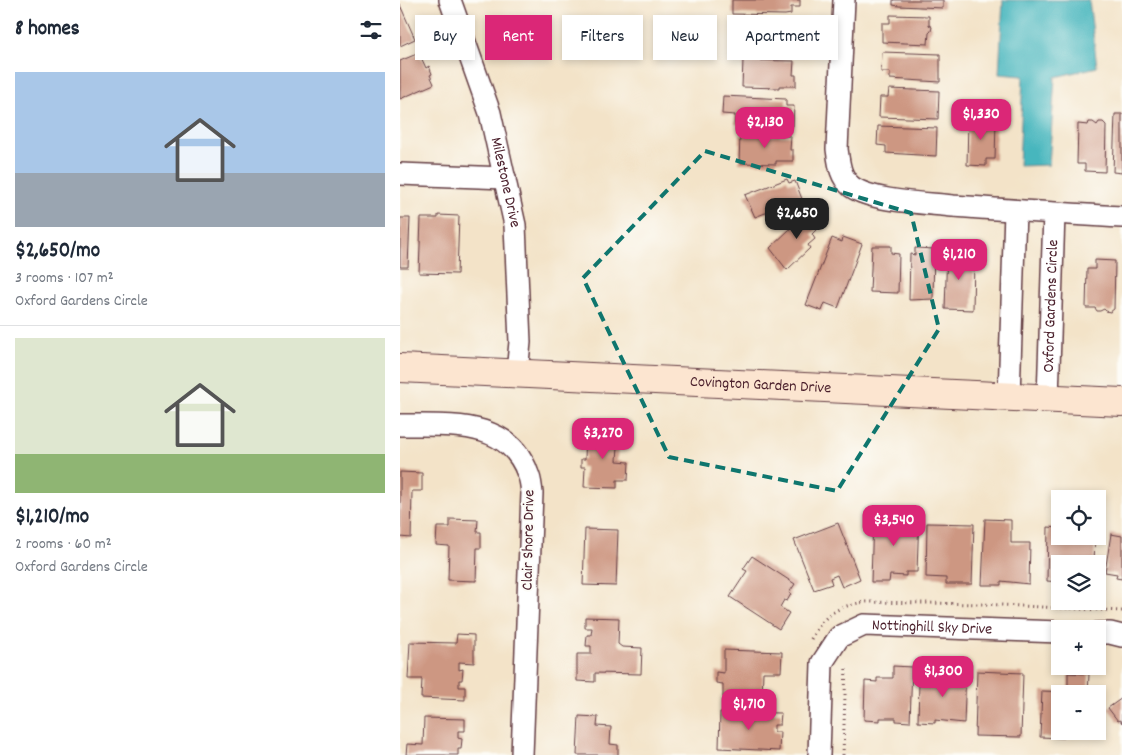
<!DOCTYPE html>
<html lang="en">
<head>
<meta charset="utf-8">
<style>
	:root { --surface:#fff; --page:#f2f2f3; --text:#1f2937; --muted:#747a83; --line:#e0e1e3; --accent:#db2777 }
	body { margin:0; font-family:Dekko,sans-serif; background:var(--page); color:var(--text); height:100vh; display:flex; flex-direction:column; font-size:19px; white-space:nowrap }
	* { box-sizing:border-box; margin:0 }
	p { font-size:16px; color:var(--muted) }
	.icon { flex:none; width:28px; height:28px; fill:none; stroke:currentColor; stroke-width:2; stroke-linecap:round; stroke-linejoin:round }
	.map { position:relative; flex:1; overflow:hidden }
	.side { display:flex; flex-direction:column; background:var(--surface); width:400px }
	.side>* { flex:none }
	.guide { position:absolute; left:15px; top:15px; width:475px; height:45px; display:flex; gap:10px }
	.fabs { position:absolute; left:651px; top:490px; display:grid; gap:10px }
	.fabs a { display:grid; place-items:center; width:55px; height:55px; border-radius:0px; background:var(--surface); box-shadow:0 2px 8px #0003; font-size:25px }
	.price { position:absolute; translate:-50% -42px; padding:0 11px; border-radius:10px; background:var(--accent); color:#fff; font-size:16px; line-height:32px; filter:drop-shadow(0 1px 2px #0008) }
	.price::after { content:''; position:absolute; left:50%; top:30px; width:15px; height:11px; margin-left:-8px; background:inherit; clip-path:polygon(0 0,100% 0,50% 100%) }
	.price.on { background:#222; color:#fff }
	ul { padding:0; list-style:none }
	li { display:grid; align-content:center; gap:10px; height:265px; padding:0 15px }
	li+li { border-top:1px solid var(--line) }
	li span { display:grid; place-items:center; height:155px; border-radius:0px; color:#555 }
	li>.icon { margin-inline-start:auto }
	span .icon { width:90px; height:90px; fill:#fffc; stroke-width:1 }
	li b { font-size:21px }
	h2 { display:flex; justify-content:space-between; align-items:center; height:60px; padding:0 15px; font-size:21px }
	.chip { padding:0 18px; border-radius:0px; background:var(--surface); box-shadow:0 2px 8px #0003; font-size:18px; line-height:45px }
	.chip.on { background:var(--accent); color:#fff }
	main { display:flex; flex:1; min-height:0 }
	.map>svg:first-child { display:block }
</style>
</head>
<body>
<main>
<section class="side">
<h2>8 homes<svg class="icon" aria-label="filters" viewBox="0 0 24 24"><path d="M4 7h16M4 17h16"/><circle cx="9" cy="7" r="2"/><circle cx="15" cy="17" r="2"/></svg></h2>
<ul>
<li><span style="background:linear-gradient(#a9c7e8 65%,#9aa5b1 0)"><svg class="icon" aria-label="home" viewBox="0 0 24 24"><path d="M3 11l9-7 9 7M6 9v11h12V9"/></svg></span><div><b>$2,650/mo</b><p>3 rooms · 107 m²</p><p>Oxford Gardens Circle</p></div></li>
<li><span style="background:linear-gradient(#dfe7d0 75%,#8fb573 0)"><svg class="icon" aria-label="home" viewBox="0 0 24 24"><path d="M3 11l9-7 9 7M6 9v11h12V9"/></svg></span><div><b>$1,210/mo</b><p>2 rooms · 60 m²</p><p>Oxford Gardens Circle</p></div></li>
</ul>
</section>
<div class="map">
<svg width="722" height="755" viewBox="0 0 722 755">
	<rect width="100%" height="100%" fill="#fdfcf7"/>
	<filter id="ink" filterUnits="userSpaceOnUse"><feTurbulence type="fractalNoise" baseFrequency=".02" numOctaves="2"/><feDisplacementMap in="SourceGraphic" scale="10" xChannelSelector="R" yChannelSelector="G"/><feConvolveMatrix kernelMatrix="1 2 1 2 8 2 1 2 1" color-interpolation-filters="sRGB"/></filter>
	<filter id="wash" filterUnits="userSpaceOnUse"><feTurbulence type="fractalNoise" baseFrequency=".0096" numOctaves="4" result="noise"/><feDisplacementMap in="SourceGraphic" scale="20" xChannelSelector="R" yChannelSelector="G"/><feGaussianBlur stdDeviation="1.12" result="paint"/><feColorMatrix in="noise" values="0 0 0 0 0 0 0 0 0 0 0 0 0 0 0 0 0 1.4 0 .05"/><feComposite in="paint" operator="in"/></filter>
	<g filter="url(#wash)">
		<rect width="100%" height="100%" fill="#f3e3c8"/>
		<polygon fill="#46b6bd" stroke="#486a74" points="603,0 689,0 697,67 655,77 649,165 619,166 623,76 599,74"/>
		<g id="blocks">
			<g fill="#cd9782">
				<polygon points="332,0 400,0 400,7 391,7 391,14 385,15 332,14"/>
				<polygon points="493,0 543,0 543,8 499,6 493,5"/>
				<polygon points="0,5 15,39 0,46"/>
				<polygon points="490,15 529,16 529,25 532,27 531,31 529,33 528,44 482,42 482,23 490,23"/>
				<polygon points="337,25 379,27 379,30 399,31 398,51 336,49"/>
				<polygon points="482,52 540,54 540,82 490,79 490,72 481,72"/>
				<polygon points="19,53 26,68 29,66 32,74 30,75 34,84 0,99 0,61"/>
				<polygon points="343,60 394,61 393,75 396,75 396,86 379,86 379,88 342,87"/>
				<polygon points="489,89 539,91 538,119 479,117 480,97 488,97"/>
				<polygon points="323,96 386,99 386,106 394,106 393,126 335,124 335,115 322,114"/>
				<polygon points="715,114 722,114 722,173 713,172"/>
				<polygon points="572,116 576,116 577,119 582,117 585,117 587,120 596,120 595,159 586,159 586,166 567,165 568,119"/>
				<polygon points="689,122 693,122 697,125 699,122 703,122 706,125 705,172 685,171 685,164 677,164 678,124 688,125"/>
				<polygon points="478,126 537,128 536,156 486,153 486,146 477,145"/>
				<polygon points="340,135 391,136 390,150 393,150 393,161 376,161 376,164 339,163"/>
				<polygon points="387,179 389,183 395,181 402,199 355,217 345,195"/>
				<polygon points="411,209 424,222 412,234 415,239 408,245 410,248 387,270 370,248"/>
				<polygon points="38,215 59,216 57,274 19,273 21,218 38,218"/>
				<polygon points="0,218 10,218 8,267 0,267"/>
				<polygon points="443,237 462,244 438,308 425,303 422,311 406,305 432,238 442,242"/>
				<polygon points="472,246 491,246 491,253 499,254 498,293 470,292"/>
				<polygon points="515,248 534,249 533,299 509,300 510,254 515,255"/>
				<polygon points="547,250 566,251 566,259 574,259 573,310 545,309"/>
				<polygon points="695,260 715,261 714,309 710,312 706,311 704,309 700,311 697,311 695,308 686,308 687,269 695,269"/>
				<polygon points="186,430 219,431 217,461 229,462 228,480 217,480 217,488 184,487 185,467 181,467 181,459 185,459"/>
				<polygon points="0,472 22,473 22,491 12,491 11,538 0,537"/>
				<polygon points="503,515 519,515 517,572 506,572 506,576 490,575 489,582 471,582 473,516 503,517"/>
				<polygon points="50,519 78,520 77,532 81,532 81,548 77,548 76,581 48,580 49,546 36,545 37,527 50,527"/>
				<polygon points="585,519 611,520 611,543 630,543 629,584 601,581 601,585 582,585"/>
				<polygon points="438,523 460,579 442,587 437,575 430,578 432,584 414,590 394,540"/>
				<polygon points="527,523 574,524 572,584 546,584 546,578 526,577"/>
				<polygon points="648,527 660,528 660,536 695,536 694,564 660,564 660,582 647,581"/>
				<polygon points="185,529 218,530 216,586 183,585"/>
				<polygon points="711,534 722,536 722,579 716,578 717,574 705,572"/>
				<polygon points="352,556 395,584 389,593 391,594 387,601 384,600 380,607 389,613 379,629 330,597 347,571 343,569"/>
				<polygon points="185,617 219,618 218,644 222,647 242,648 241,674 195,673 195,682 177,681 177,654 191,654 191,646 186,646 187,635 191,635 192,628 185,628"/>
				<polygon points="57,634 74,635 74,663 59,662 59,670 63,669 62,680 59,680 59,687 65,687 65,700 21,698 22,679 8,679 10,642 56,643"/>
				<polygon points="324,650 382,652 381,672 363,672 362,698 323,697 323,684 316,683 316,672 324,673"/>
				<polygon points="493,666 512,667 510,722 496,721 496,718 480,718 480,721 464,720 465,681 477,682 477,678 493,678"/>
				<polygon points="548,668 566,669 564,723 535,720 535,723 518,722 519,683 531,683 531,680 547,678"/>
				<polygon points="577,671 623,673 621,737 575,736"/>
				<polygon points="668,673 689,674 688,694 660,694 660,731 664,731 664,738 640,737 642,691 668,692"/>
				<polygon points="722,698 722,723 720,720 718,721 708,708"/>
				<polygon points="320,712 381,713 380,725 374,725 374,732 380,732 379,751 319,748"/>
				<polygon points="179,716 198,717 197,726 211,727 210,744 218,745 218,755 177,755"/>
				<polygon points="24,718 65,719 65,731 58,731 58,738 62,739 61,749 58,749 58,755 6,755 7,744 23,745"/>
			</g>
		</g>
	</g>
	<g filter="url(#ink)">
		<use href="#blocks" fill-opacity="0" stroke="#633c43" stroke-width="1"/>
		<g fill="none" stroke-linecap="round" stroke-linejoin="round">
			<g stroke="#633c43" stroke-width="24">
				<g id="street">
					<path id="s1" d="M50,0L90,113L115,225L120,342L117,373"/>
					<path d="M444,0L437,149C439,164 440,177 452,187C473,202 528,203 553,206C610,210 666,214 722,217"/>
					<polyline points="0,174 105,178"/>
					<polyline points="609,396 615,211"/>
					<path id="s2" d="M648,398L654,214"/>
					<path d="M0,425C47,426 109,418 128,474C131,480 131,487 132,493L122,755"/>
					<polyline points="698,633 710,633 722,636"/>
					<path id="s3" d="M419,755L422,663L439,637L464,625L660,632"/>
				</g>
			</g>
			<g stroke="#633c43" stroke-width="30">
				<g id="secondary">
					<path id="s4" d="M0,368L722,402"/>
				</g>
			</g>
			<g stroke="#633c43" stroke-width="3" stroke-dasharray="1 4" stroke-linecap="butt">
				<path d="M411,639C424,614 439,605 467,602L582,604L722,611"/>
				<polyline points="443,755 446,665"/>
			</g>
			<use href="#street" stroke="#fff" stroke-width="21"/>
			<use href="#secondary" stroke="#fce5d0" stroke-width="28"/>
		</g>
	</g>
	<path fill="none" stroke="#0f766e" stroke-width="4" stroke-dasharray="10 6" stroke-linejoin="round" d="M305,151L511,213L539,329L437,491L269,457L183,278Z"/>
	<g text-anchor="middle" dominant-baseline="central" stroke-width="4" stroke-linejoin="round" paint-order="stroke">
		<g font-size="16" fill="#4a1f2b" stroke="#fdfcf7">
			<text stroke="none"><textPath href="#s1" startOffset="191">Milestone Drive</textPath></text>
			<text stroke="none"><textPath href="#s2" startOffset="92">Oxford Gardens Circle</textPath></text>
			<text stroke="none"><textPath href="#s4" startOffset="361">Covington Garden Drive</textPath></text>
			<text transform="translate(129 540) rotate(-89)">Clair Shore Drive</text>
			<text stroke="none"><textPath href="#s3" startOffset="219">Nottinghill Sky Drive</textPath></text>
		</g>
	</g>
</svg>
<div class="fabs">
<a><svg class="icon" aria-label="locate" viewBox="0 0 24 24"><circle cx="12" cy="12" r="6"/><path d="M12 2v4M12 18v4M2 12h4M18 12h4"/></svg></a>
<a><svg class="icon" aria-label="layers" viewBox="0 0 24 24"><path d="M12 4l9 5-9 5-9-5zM3 14l9 5 9-5"/></svg></a>
<a>+</a>
<a>−</a>
</div>
<b class="price" style="left:581px;top:141px">$1,330</b>
<b class="price" style="left:365px;top:149px">$2,130</b>
<b class="price on" style="left:397px;top:240px">$2,650</b>
<b class="price" style="left:559px;top:281px">$1,210</b>
<b class="price" style="left:203px;top:460px">$3,270</b>
<b class="price" style="left:494px;top:547px">$3,540</b>
<b class="price" style="left:543px;top:698px">$1,300</b>
<b class="price" style="left:349px;top:731px">$1,710</b>
<div class="guide">
<a class="chip">Buy</a>
<a class="chip on">Rent</a>
<a class="chip">Filters</a>
<a class="chip">New</a>
<a class="chip">Apartment</a>
</div>
</div>
</main>
</body>
</html>
